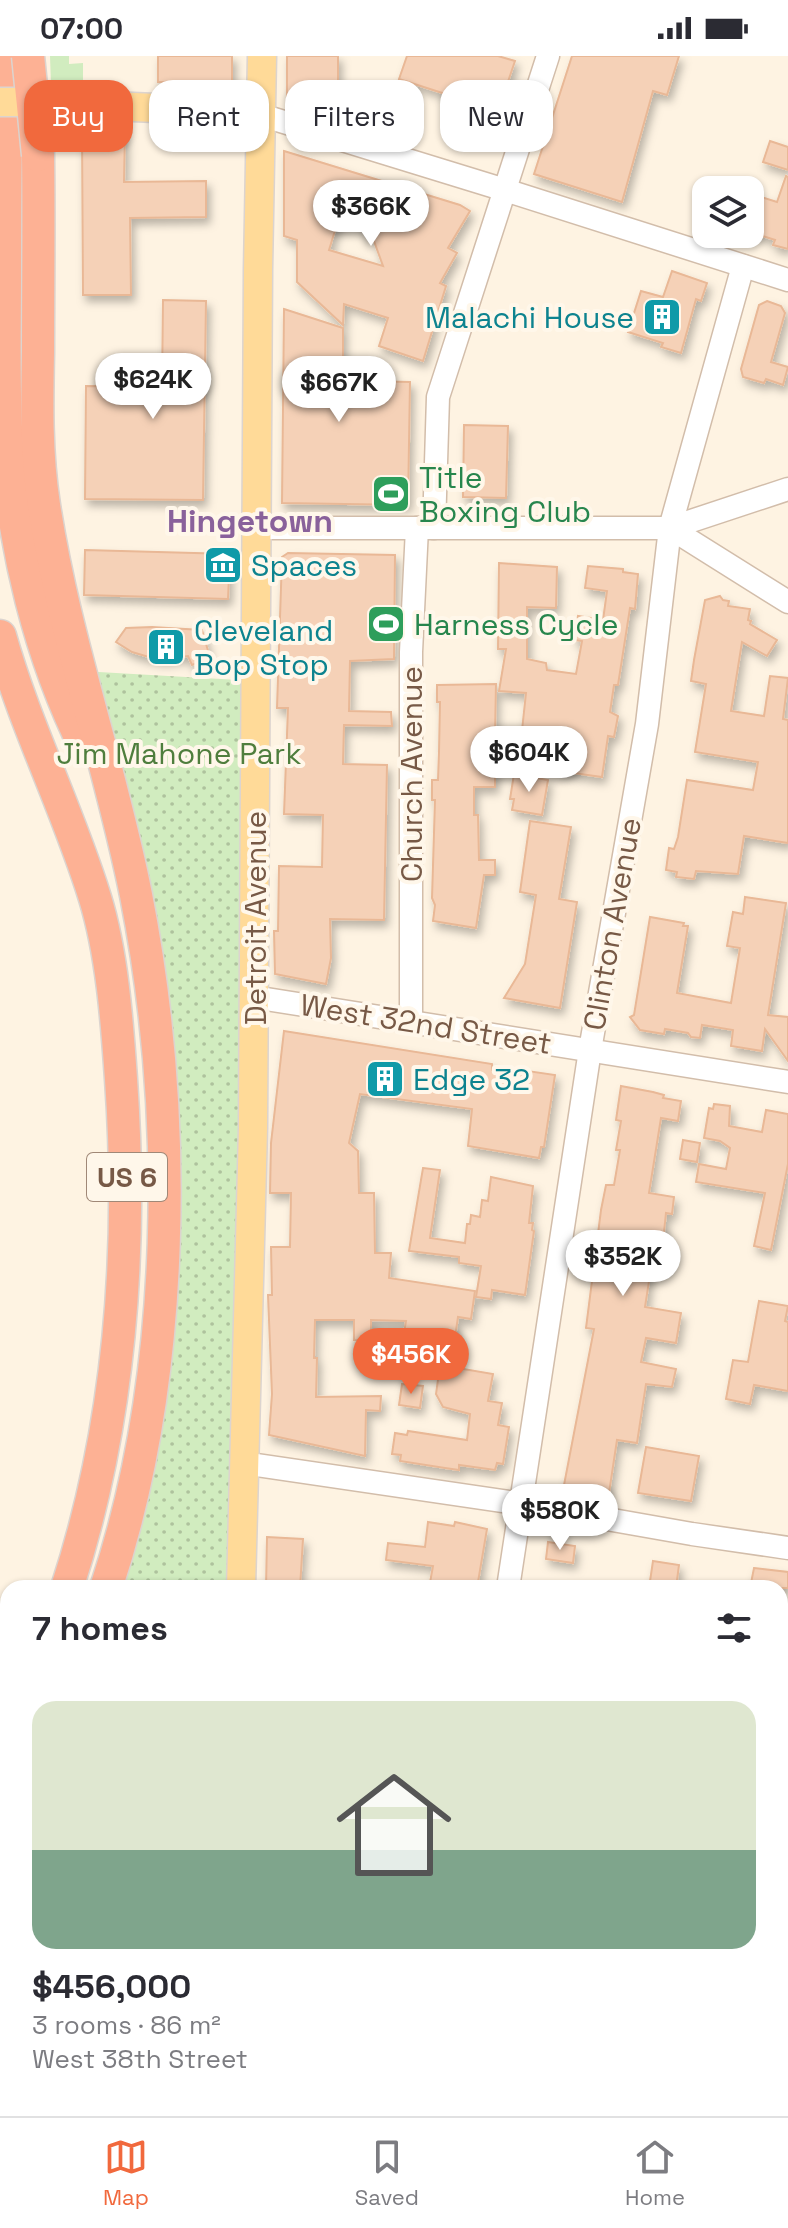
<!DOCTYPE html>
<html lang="en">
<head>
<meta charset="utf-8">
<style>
	:root { --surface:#fff; --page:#f2f2f3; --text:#2b2b33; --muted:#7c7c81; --line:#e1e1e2; --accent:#f1693d }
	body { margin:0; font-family:"Space Grotesk",sans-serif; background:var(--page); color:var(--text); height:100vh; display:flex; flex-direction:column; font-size:30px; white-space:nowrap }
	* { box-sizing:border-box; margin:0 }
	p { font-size:26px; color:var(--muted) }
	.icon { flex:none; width:44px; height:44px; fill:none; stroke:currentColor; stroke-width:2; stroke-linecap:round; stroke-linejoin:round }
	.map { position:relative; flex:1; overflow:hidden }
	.side { position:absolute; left:0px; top:1524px; width:788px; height:536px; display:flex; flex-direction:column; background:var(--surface); border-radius:24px 24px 0 0; box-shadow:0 2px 6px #0004 }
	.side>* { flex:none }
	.top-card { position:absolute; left:24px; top:24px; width:740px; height:72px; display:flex; gap:16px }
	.buttons { position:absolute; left:692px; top:120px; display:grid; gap:16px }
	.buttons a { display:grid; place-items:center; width:72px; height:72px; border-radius:16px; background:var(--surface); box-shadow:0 2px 6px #0004; font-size:40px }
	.price { position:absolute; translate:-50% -68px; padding:0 18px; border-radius:28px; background:#fff; color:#222; font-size:26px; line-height:52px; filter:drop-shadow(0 2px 4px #0008) }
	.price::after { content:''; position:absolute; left:50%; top:48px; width:24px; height:18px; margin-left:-12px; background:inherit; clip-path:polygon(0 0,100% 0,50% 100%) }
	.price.on { background:var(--accent); color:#fff }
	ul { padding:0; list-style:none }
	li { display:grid; align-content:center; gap:16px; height:424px; padding:0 32px }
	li+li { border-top:2px solid var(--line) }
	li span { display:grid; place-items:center; height:248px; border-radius:24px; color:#555 }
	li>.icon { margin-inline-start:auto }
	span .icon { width:144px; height:144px; fill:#fffc; stroke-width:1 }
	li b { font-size:34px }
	h2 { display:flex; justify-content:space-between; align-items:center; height:96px; padding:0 32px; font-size:34px }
	.chip { padding:0 28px; border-radius:24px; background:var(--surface); box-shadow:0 2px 6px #0004; font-size:28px; line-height:72px }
	.chip.on { background:var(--accent); color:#fff }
	.status { display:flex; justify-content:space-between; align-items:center; height:56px; padding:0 40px; background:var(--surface); direction:ltr }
	.status svg { height:22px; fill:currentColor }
	.tabs { display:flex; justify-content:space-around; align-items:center; height:112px; border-top:2px solid var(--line); background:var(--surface); font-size:22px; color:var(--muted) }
	.tabs a { display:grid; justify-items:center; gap:4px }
	.tabs .on { color:var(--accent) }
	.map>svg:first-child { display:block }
</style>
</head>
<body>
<div class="status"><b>07:00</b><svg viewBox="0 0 49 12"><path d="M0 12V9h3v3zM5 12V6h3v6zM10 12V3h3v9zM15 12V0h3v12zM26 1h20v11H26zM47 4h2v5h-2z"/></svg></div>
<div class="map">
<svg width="788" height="2060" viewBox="0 0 788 2060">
	<defs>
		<pattern id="park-dots" width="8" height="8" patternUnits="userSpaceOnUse" patternTransform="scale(2)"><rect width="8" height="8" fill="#d1ecbf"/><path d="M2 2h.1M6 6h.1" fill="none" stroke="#aec29d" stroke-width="1.8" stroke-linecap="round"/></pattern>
		<filter id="shadow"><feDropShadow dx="3.5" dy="6" stdDeviation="4" flood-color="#0004"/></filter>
	</defs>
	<rect width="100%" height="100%" fill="#fef3e2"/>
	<polygon fill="#d1ecbf" points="50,0 69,0 69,8 83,7 83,29 51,28"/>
	<polygon fill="url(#park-dots)" points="81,615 257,625 241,1532 106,1532 140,1395 159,1027"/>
	<g fill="#f5d1b7" stroke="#e9b896" stroke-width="2" fill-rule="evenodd" filter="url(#shadow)">
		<rect x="158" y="0" width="74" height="26"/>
		<polygon points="287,0 338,0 338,58 287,42"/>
		<polygon points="407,0 498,0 515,5 498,55 399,23"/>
		<polygon points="572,0 679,0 667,39 653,35 622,146 534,118"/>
		<polygon points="82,75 125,76 124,126 206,125 206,161 130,162 131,239 83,239"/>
		<polygon points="770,85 788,91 788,114 763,106"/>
		<path d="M284,95L460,149L470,155L448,192L457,197L440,227L446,230L423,305L379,290L388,262L344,248L343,269L297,226V184L284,180ZM341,155L366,163L383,210L329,194Z"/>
		<polygon points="786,120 788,121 788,193 773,189 775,184 750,176 750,143 754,144 755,139 777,146"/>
		<polygon points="672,215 707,227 701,245 696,243 681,297 661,291 663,287 628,276 641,235 663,241"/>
		<polygon points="163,244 206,245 203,444 85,443 86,330 162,331"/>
		<polygon points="767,245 781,250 785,257 771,306 788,311 783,329 766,323 764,327 743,321 741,313 759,249"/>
		<polygon points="284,253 343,272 343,313 367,325 410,326 408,449 282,447"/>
		<polygon points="464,369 508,370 506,442 463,441"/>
		<polygon points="85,494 230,498 228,543 84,539"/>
		<polygon points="288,497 395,499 394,603 350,605 349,655 391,656 392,670 344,669 343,708 387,709 384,864 330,863 331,902 326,928 275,918 274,875 278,875 279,810 322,811 323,759 284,758 288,652 277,652 282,501"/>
		<polygon points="499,507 557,511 556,552 527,551 527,603 546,607 547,614 576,618 582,585 574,584 578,560 603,564 607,535 585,532 588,510 623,513 623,516 638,518 635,553 630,552 618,629 614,629 610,656 618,660 614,681 608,680 602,721 559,715 561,699 520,693 526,637 499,635 506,593 498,593"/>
		<polygon points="720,540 723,544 729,545 728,550 750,553 748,564 751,565 750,568 777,584 767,600 742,586 731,655 764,660 770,620 788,622 783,663 788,664 788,787 744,780 738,818 696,815 694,823 676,821 677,816 666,814 669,792 674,793 678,781 687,724 753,734 758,706 695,696 706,628 691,625 694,604 705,544"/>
		<polygon points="152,571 202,574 209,598 206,599 205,604 192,609 188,600 165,603 152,602 132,596 116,586 126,572"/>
		<polygon points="496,628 495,678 480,678 480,712 495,713 495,731 474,731 474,759 478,759 479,804 495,804 495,819 484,819 476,872 433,865 435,849 432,842 435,744 432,744 432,724 438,724 439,696 440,646 437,646 437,629"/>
		<polygon points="514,718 548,724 542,759 512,754 514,743 510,743"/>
		<polygon points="530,765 571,771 559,843 577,846 560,952 504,942 525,908 536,839 520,836"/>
		<polygon points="745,841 786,847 768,959 788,961 788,1005 765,973 762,995 731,990 733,974 702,969 700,982 691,981 688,977 665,973 664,978 640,974 630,961 634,959 650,861 684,867 683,870 688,870 677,937 731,947 740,892 727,890 733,856 743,858"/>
		<polygon points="284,975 492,1008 492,1014 527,1019 528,1015 555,1019 544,1091 541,1091 539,1102 468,1090 472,1053 360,1038 349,1087 358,1095 359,1137 374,1137 375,1197 391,1197 389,1222 475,1235 471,1263 458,1261 451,1309 400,1301 406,1265 371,1264 371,1285 354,1284 354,1264 315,1264 314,1302 317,1302 316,1341 381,1340 380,1355 366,1354 365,1400 269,1379 272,1338 268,1239 272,1239 271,1191 290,1191 291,1137 270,1137 271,1087"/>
		<polygon points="621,1030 653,1036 664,1039 663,1042 681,1045 678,1065 661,1062 649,1137 674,1141 672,1158 666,1157 664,1176 659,1176 658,1181 648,1180 644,1217 650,1219 645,1251 681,1257 676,1287 646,1282 641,1306 676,1313 672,1331 646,1328 637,1387 617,1384 609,1437 564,1429 594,1273 586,1272 601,1154 606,1129 614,1129 620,1094 616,1094 621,1065 616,1064"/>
		<polygon points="714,1048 730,1050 729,1070 762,1076 766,1054 788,1058 788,1108 771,1194 754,1190 765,1137 696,1126 699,1108 726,1113 730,1092 720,1085 704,1082 709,1052 713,1053"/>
		<polygon points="683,1084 700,1087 697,1106 680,1103"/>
		<polygon points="423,1112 440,1114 430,1182 465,1187 467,1168 470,1168 471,1159 480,1161 482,1144 488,1145 491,1121 533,1130 529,1167 533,1167 532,1174 534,1175 525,1239 492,1234 491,1243 476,1241 481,1210 459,1207 459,1201 409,1195"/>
		<polygon points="759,1245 788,1250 785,1265 788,1266 788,1335 754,1329 750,1348 726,1343 733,1304 748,1306"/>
		<polygon points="440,1309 493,1318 488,1345 502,1347 498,1369 509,1371 503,1408 497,1407 495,1414 459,1409 459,1414 445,1412 400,1405 401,1399 392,1398 395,1377 407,1379 408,1375 467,1384 470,1358 443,1351 436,1338"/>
		<polygon points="402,1328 423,1330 420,1352 399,1349"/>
		<polygon points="646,1391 699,1400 691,1445 638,1437"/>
		<polygon points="428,1466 454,1470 455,1466 487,1473 477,1532 429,1532 433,1510 386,1504 388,1487 425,1491"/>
		<polygon points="267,1481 303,1483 300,1532 266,1532"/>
		<polygon points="548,1486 575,1490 573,1507 546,1503"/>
		<polygon points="653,1505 679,1509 676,1532 649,1532"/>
		<polygon points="754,1512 788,1516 788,1532 750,1532"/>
	</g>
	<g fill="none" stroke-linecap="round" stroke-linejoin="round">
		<g stroke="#d2bdaa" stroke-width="25">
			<g id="minor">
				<polyline points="261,59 505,134 788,224"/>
				<polyline points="258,472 670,472 788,546"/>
				<polyline points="434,472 438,341 548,0"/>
				<polyline points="670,472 788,433"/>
				<polyline points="254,941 788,1026"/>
				<polyline points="411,965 411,596 417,472"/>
				<polyline points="243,1407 522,1448 692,1478 788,1492"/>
				<polyline points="508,1532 590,994 647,668 670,472 743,210"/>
				<polyline points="780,1854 788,1811"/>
				<polyline points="192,2052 206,2060"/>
				<polyline points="421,2060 422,2052"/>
				<polyline points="741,2060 743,2052"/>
			</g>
		</g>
		<g stroke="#dcd4cf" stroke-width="31">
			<g id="major">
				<polyline points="19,46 224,55 261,59"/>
				<polyline points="241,1532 253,1072 258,214 262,0"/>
				<polyline points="156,2060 157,2052"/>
			</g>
		</g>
		<g stroke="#dcd4cf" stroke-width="35">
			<g id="highway">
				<path d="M8,0C5,73 5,146 5,219C5,275 3,332 7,389C13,491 40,601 86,693"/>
				<path d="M38,99C39,164 38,230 38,296C37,347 36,398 44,449C64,581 110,708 136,839C179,1058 177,1319 106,1532"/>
				<path d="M0,580C25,670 68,754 95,842C112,897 117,965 121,1023C133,1195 121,1366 67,1532"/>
				<polyline points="0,1655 8,1637"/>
				<polyline points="0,1698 8,1682"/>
				<polyline points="0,1777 8,1763"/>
				<polyline points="0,1832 8,1818"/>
				<polyline points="0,1934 8,1944"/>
			</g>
		</g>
		<use href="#minor" stroke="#fff" stroke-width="22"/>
		<use href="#major" stroke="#ffda98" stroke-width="28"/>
		<use href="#highway" stroke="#fdb194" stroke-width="32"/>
		<g stroke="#dcd4cf" stroke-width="31" stroke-linecap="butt">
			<polyline id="major-bridge" points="0,46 19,46"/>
		</g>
		<g stroke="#dcd4cf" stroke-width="35" stroke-linecap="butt">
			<polyline id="highway-bridge" points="28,0 38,99"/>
		</g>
		<use href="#major-bridge" stroke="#ffda98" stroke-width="28"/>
		<use href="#highway-bridge" stroke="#fdb194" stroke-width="32"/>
	</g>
	<defs>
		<g id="building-square" transform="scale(2)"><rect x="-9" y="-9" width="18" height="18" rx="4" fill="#0f9aa8" stroke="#fff7ea"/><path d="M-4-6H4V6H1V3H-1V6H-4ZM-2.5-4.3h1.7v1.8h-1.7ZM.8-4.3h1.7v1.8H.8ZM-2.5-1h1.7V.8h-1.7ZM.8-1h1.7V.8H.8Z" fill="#fff"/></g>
		<g id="stadium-square" transform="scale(2)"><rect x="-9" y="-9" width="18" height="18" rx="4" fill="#2e9e5b" stroke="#fff7ea"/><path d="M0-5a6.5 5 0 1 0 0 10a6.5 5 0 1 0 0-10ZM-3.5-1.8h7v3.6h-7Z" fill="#fff"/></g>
		<g id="museum-square" transform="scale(2)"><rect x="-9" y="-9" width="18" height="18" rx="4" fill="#0f9aa8" stroke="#fff7ea"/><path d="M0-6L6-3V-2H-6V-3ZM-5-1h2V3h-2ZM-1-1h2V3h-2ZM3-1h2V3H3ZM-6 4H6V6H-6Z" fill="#fff"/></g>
	</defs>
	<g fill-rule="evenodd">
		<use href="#building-square" x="662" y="261"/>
		<use href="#stadium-square" x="391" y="438"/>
		<use href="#museum-square" x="223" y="509"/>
		<use href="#stadium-square" x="386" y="568"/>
		<use href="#building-square" x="166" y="591"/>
		<use href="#building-square" x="385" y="1023"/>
	</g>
	<g text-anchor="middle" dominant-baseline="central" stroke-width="8" stroke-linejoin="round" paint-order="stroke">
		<rect fill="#fff7ea" stroke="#a08877" stroke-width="2" x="87" y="1097" width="80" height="48" rx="6"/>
		<g font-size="28" font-weight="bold" fill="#775946">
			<text x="127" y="1121">US 6</text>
		</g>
		<g font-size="30" fill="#0d838f" stroke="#fff7ea" text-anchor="start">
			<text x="634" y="261" text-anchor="end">Malachi House</text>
			<text x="251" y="509">Spaces</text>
			<text x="194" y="574">Cleveland<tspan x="194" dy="34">Bop Stop</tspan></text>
			<text x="413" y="1023">Edge 32</text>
		</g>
		<g font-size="30" fill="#27864d" stroke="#fff7ea" text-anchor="start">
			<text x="419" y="421">Title<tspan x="419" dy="34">Boxing Club</tspan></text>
			<text x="414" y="568">Harness Cycle</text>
		</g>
		<g font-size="30" fill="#4f7e3d" stroke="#fff7ea">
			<text x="179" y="697">Jim Mahone Park</text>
		</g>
		<g font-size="30" fill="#775946" stroke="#fff7ea">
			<text transform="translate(411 718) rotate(-90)">Church Avenue</text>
			<text transform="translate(255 862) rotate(-90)">Detroit Avenue</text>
			<text transform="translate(612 868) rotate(-80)">Clinton Avenue</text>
			<text transform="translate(426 968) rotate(9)">West 32nd Street</text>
		</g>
		<g font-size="32" font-weight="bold" fill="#89619b" stroke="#fff7ea">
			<text x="250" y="465">Hingetown</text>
		</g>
	</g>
</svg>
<div class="buttons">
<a><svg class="icon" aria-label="layers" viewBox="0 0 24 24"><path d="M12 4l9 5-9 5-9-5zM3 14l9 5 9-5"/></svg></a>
</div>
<b class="price" style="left:371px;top:192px">$366K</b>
<b class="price" style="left:153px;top:365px">$624K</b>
<b class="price" style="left:339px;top:368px">$667K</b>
<b class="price" style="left:529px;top:738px">$604K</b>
<b class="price" style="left:623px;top:1242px">$352K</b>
<b class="price on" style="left:411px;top:1340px">$456K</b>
<b class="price" style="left:560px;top:1496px">$580K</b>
<div class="top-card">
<a class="chip on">Buy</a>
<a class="chip">Rent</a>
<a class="chip">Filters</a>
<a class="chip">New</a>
</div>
<section class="side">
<h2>7 homes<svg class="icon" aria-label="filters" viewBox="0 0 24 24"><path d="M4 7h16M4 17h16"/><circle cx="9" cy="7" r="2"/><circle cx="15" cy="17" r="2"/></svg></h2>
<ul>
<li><span style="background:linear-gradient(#dfe7d0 60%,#7fa58c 0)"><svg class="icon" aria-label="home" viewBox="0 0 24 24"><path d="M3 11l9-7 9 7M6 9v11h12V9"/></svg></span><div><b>$456,000</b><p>3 rooms · 86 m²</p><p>West 38th Street</p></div></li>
</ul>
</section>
</div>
<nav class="tabs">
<a class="on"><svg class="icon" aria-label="map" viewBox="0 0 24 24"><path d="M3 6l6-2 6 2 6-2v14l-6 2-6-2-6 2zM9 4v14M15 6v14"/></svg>Map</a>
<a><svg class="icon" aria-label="saved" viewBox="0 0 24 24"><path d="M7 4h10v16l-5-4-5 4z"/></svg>Saved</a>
<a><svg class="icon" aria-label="home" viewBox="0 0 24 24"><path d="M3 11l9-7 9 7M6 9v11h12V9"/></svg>Home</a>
</nav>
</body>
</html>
